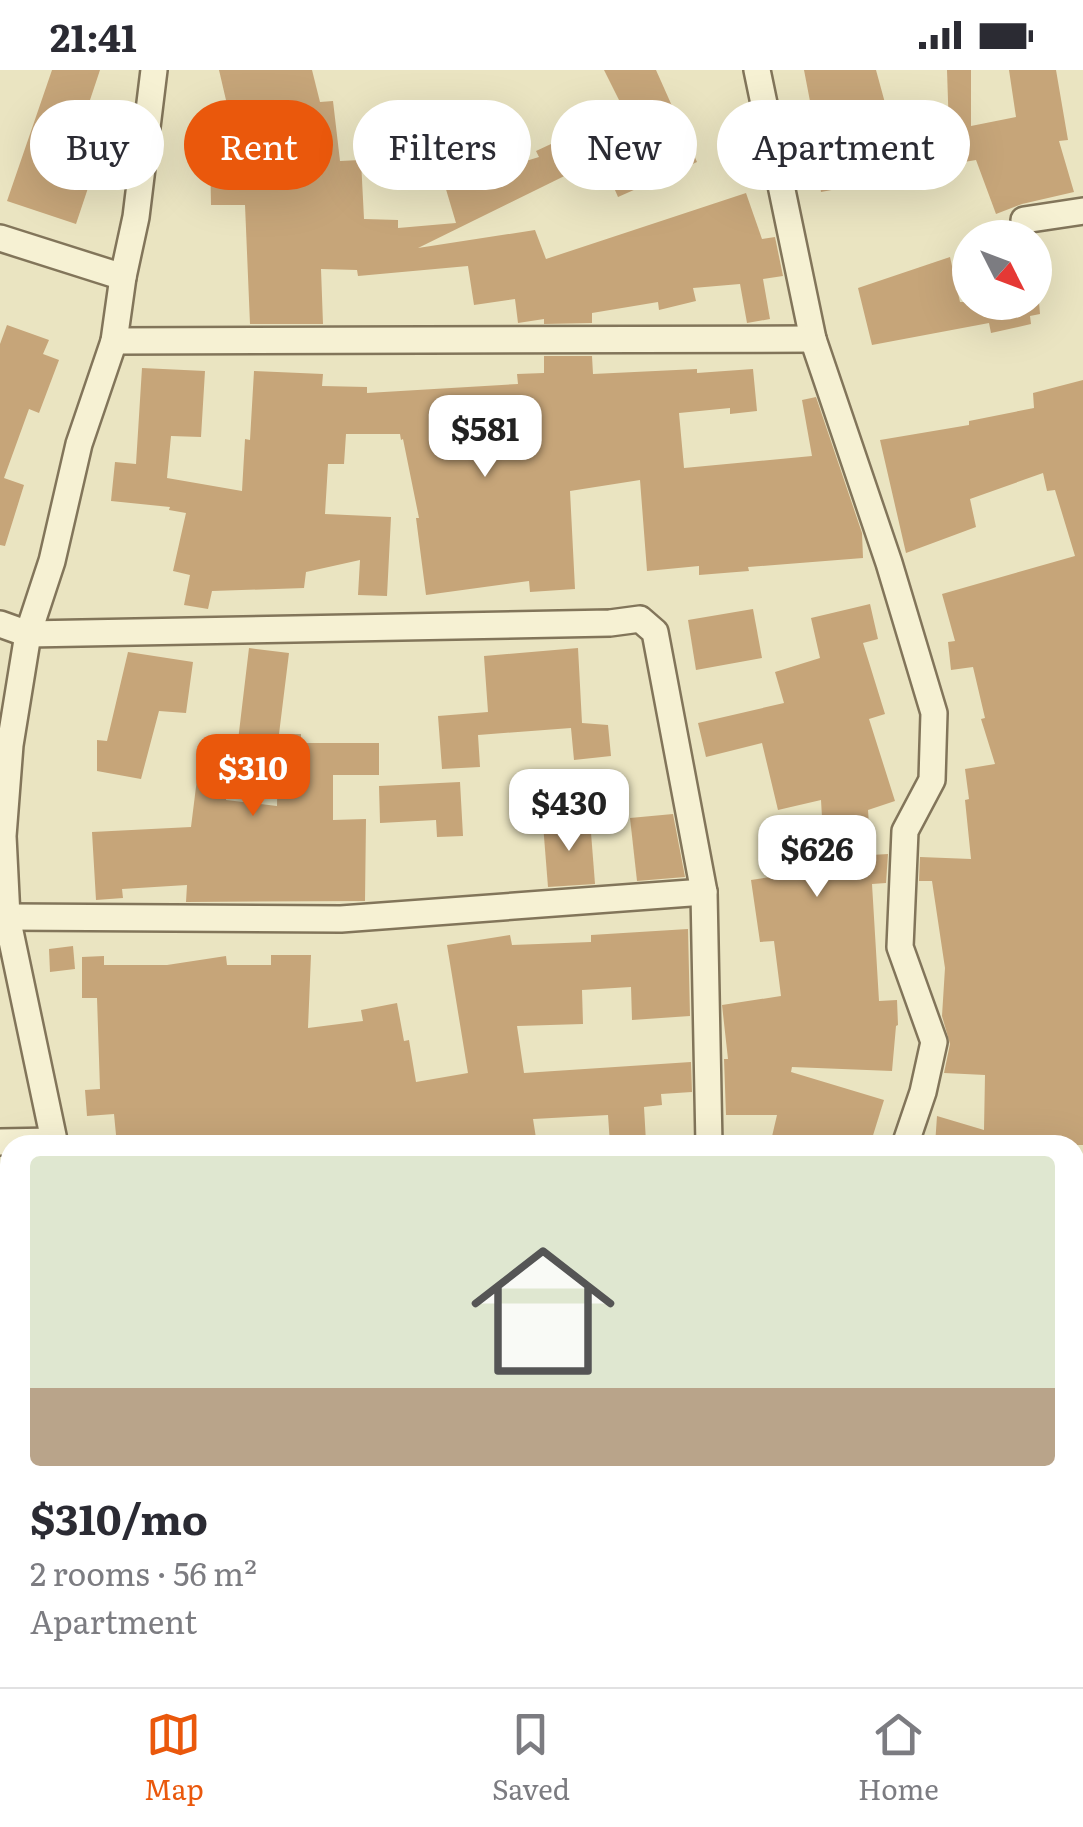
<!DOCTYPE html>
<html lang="en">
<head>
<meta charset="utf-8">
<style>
	:root { --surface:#fff; --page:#f7f7f7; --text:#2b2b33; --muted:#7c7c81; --line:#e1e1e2; --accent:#ea580c }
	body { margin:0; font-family:Literata,serif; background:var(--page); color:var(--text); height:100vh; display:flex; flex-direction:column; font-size:38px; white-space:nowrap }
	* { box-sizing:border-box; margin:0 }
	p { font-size:32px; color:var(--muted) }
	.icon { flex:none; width:55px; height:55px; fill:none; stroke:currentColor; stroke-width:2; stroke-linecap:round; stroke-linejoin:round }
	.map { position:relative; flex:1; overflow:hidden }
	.side { position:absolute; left:0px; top:1065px; width:1085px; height:552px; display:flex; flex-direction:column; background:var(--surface); border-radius:30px 30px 0 0; box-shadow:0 10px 40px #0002 }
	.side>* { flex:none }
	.hud { position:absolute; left:30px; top:30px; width:1025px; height:90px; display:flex; gap:20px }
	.needle { width:65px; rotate:132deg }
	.controls { position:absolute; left:952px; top:150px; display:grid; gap:20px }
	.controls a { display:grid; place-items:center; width:100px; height:100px; border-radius:50%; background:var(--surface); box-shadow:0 10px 40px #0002; font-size:50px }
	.price { position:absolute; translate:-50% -85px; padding:0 22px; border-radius:20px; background:#fff; color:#222; font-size:32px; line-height:65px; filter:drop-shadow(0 2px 5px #0008) }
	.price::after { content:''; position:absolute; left:50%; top:60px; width:30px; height:22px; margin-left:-15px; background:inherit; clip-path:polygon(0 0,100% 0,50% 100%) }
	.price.active { background:var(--accent); color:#fff }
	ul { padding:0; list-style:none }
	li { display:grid; align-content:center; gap:20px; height:530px; padding:0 30px }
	li span { display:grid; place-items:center; height:310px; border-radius:10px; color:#555 }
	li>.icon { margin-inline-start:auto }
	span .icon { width:180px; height:180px; fill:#fffc; stroke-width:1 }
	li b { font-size:42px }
	.pill { padding:0 35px; border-radius:45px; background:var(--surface); box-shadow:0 10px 40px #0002; font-size:35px; line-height:90px }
	.pill.active { background:var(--accent); color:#fff }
	.status { display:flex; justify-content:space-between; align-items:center; height:70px; padding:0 50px; background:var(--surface); direction:ltr }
	.status svg { height:28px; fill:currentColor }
	.menu { display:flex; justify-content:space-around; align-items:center; height:140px; border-top:2px solid var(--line); background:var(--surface); font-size:28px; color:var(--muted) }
	.menu a { display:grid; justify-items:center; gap:5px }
	.menu .active { color:var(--accent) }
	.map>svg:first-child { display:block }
</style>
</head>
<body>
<div class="status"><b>21:41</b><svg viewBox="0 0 49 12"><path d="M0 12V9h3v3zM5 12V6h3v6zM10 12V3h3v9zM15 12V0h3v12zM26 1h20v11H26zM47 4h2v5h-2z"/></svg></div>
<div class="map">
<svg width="1083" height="1617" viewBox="0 0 1083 1617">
	<rect width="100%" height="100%" fill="#eae4c1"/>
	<g fill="#c6a579">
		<polygon points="52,0 100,0 90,30 110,38 87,104 92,106 76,154 7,131"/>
		<polygon points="219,0 312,0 320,32 333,31 340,91 361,90 364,149 398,150 398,158 456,153 445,116 539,87 536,81 624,40 604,0 656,0 697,92 618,127 601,88 418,178 535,160 546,189 746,123 762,169 775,167 783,206 763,209 770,249 747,253 740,214 693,218 696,231 659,240 658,232 592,243 592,253 544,254 544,249 518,253 515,229 474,235 468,196 358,206 357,200 321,199 323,254 250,254 245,135 211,135 210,79 218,78 214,45 229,43"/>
		<polygon points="804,0 876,0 905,106 821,122 811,53 814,52"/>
		<polygon points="947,0 971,0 971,56 1016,47 1009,0 1056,0 1068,70 1059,71 1074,122 1022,134 996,144 976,90 952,94 946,61 949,61"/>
		<polygon points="950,187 960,232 1039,232 1040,244 1030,246 1031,254 991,263 989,253 872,275 858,218"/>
		<polygon points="7,255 49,270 43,284 59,290 39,343 29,339 4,408 24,415 5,476 0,475 0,274"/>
		<polygon points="544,286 592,286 593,304 697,299 697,303 753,299 757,341 730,344 730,338 679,343 684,398 812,386 802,330 816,327 862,463 863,488 748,497 749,501 699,505 699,496 647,501 640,410 570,421 575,519 530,522 529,511 426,525 416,448 419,448 403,369 401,370 400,364 346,364 344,394 328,394 325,444 391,447 387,526 358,525 360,490 306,502 304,518 212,521 208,539 184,535 190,505 173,501 186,443 169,440 170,437 111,431 115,392 136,394 142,298 205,301 201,367 171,366 167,408 242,421 245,369 250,370 254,301 323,304 322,316 367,317 367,323 518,314 517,304 544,303"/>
		<polygon points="1083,310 1083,1075 935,1075 937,1046 984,1060 985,1005 944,1003 950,974 942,946 945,898 932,811 919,811 920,787 971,789 965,730 969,729 965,699 995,694 981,649 985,648 973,597 951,600 948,572 955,571 942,524 1075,486 1055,420 1047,421 1043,403 970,429 976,457 906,483 880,370 969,355 969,351 1034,338 1033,323"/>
		<polygon points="870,534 878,569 863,573 885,644 869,649 895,731 868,740 871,785 888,784 886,813 872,814 879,931 897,930 898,955 896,956 892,1001 792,997 791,1002 884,1030 870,1075 770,1075 777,1045 726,1045 724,989 728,989 722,935 781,926 774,871 760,872 751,810 825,799 821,730 778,740 762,673 706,687 698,653 784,633 775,602 820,588 811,548"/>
		<polygon points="753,539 762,588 696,600 688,550"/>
		<polygon points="249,578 289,583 279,664 301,664 301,673 379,673 379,705 333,705 333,750 366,749 365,831 186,832 187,815 122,819 123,828 96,830 92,762 191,757 202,669 234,673 226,730 277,736 278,675 277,683 237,679"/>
		<polygon points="578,578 582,653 608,655 611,686 574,690 571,658 478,665 480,697 442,699 438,646 488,642 484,586"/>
		<polygon points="128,582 193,592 186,643 159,641 141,709 97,701 97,670 107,671"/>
		<polygon points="460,712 463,766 437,767 436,750 380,753 379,716"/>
		<polygon points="673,744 685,807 637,811 630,748"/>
		<polygon points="590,750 595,814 548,817 543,754"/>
		<polygon points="688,859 690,946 632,950 631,917 582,920 583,954 517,956 524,1003 691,992 692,1022 661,1024 662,1035 644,1037 646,1072 610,1074 608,1045 533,1049 536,1068 516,1072 517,1075 117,1075 114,1044 87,1046 85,1020 100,1019 97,928 82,928 82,887 104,886 104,895 167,895 226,886 227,895 271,895 271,885 311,885 308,958 363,951 361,940 397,933 404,971 409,970 416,1012 468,1003 447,875 510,865 512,875 591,872 591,865"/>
		<polygon points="73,876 75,899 50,902 49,879"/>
	</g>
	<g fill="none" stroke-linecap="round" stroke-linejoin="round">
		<g stroke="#82755a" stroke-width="30">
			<g id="street">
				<polyline points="757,0 813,269 889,493 934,643 932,710 905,761 900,877 934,972 923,1022 905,1075"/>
				<polyline points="1024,150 1083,141"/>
				<polyline points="0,168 123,207"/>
				<polyline points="114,271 813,269"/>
				<polyline points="0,554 28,564 610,553 640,549 655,562 704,822 709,1075"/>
				<polyline points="7,847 341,849 704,822"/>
				<polyline points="0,1072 54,1071"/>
				<polyline points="55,1075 7,847 3,766 10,675 28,564 52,491 79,374 114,271 123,207 136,147 154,0"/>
				<polyline points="1075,1213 1083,1214"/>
				<polyline points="109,1608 109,1617"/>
				<polyline points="442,1608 445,1617"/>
				<polyline points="781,1617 783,1608"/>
			</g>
		</g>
		<use href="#street" stroke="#f6f1d3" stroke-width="25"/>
	</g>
</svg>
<div class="controls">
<a><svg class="needle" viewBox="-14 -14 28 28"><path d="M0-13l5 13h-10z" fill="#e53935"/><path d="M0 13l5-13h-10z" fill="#7c7c81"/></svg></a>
</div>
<b class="price" style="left:485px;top:410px">$581</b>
<b class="price active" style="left:253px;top:749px">$310</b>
<b class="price" style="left:569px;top:784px">$430</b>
<b class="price" style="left:817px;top:830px">$626</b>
<div class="hud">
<a class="pill">Buy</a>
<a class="pill active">Rent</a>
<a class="pill">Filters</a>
<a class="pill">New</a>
<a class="pill">Apartment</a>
</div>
<section class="side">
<ul>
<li><span style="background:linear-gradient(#dfe7d0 75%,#b9a48a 0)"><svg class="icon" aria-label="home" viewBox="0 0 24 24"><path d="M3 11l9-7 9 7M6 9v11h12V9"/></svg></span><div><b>$310/mo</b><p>2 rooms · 56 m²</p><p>Apartment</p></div></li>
</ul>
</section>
</div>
<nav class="menu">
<a class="active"><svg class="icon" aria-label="map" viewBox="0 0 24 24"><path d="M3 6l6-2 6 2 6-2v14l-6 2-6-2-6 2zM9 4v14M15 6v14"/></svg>Map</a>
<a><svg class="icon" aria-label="saved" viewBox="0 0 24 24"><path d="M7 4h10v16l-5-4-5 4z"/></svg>Saved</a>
<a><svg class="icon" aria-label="home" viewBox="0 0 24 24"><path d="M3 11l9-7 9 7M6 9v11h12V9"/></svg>Home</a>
</nav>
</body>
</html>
